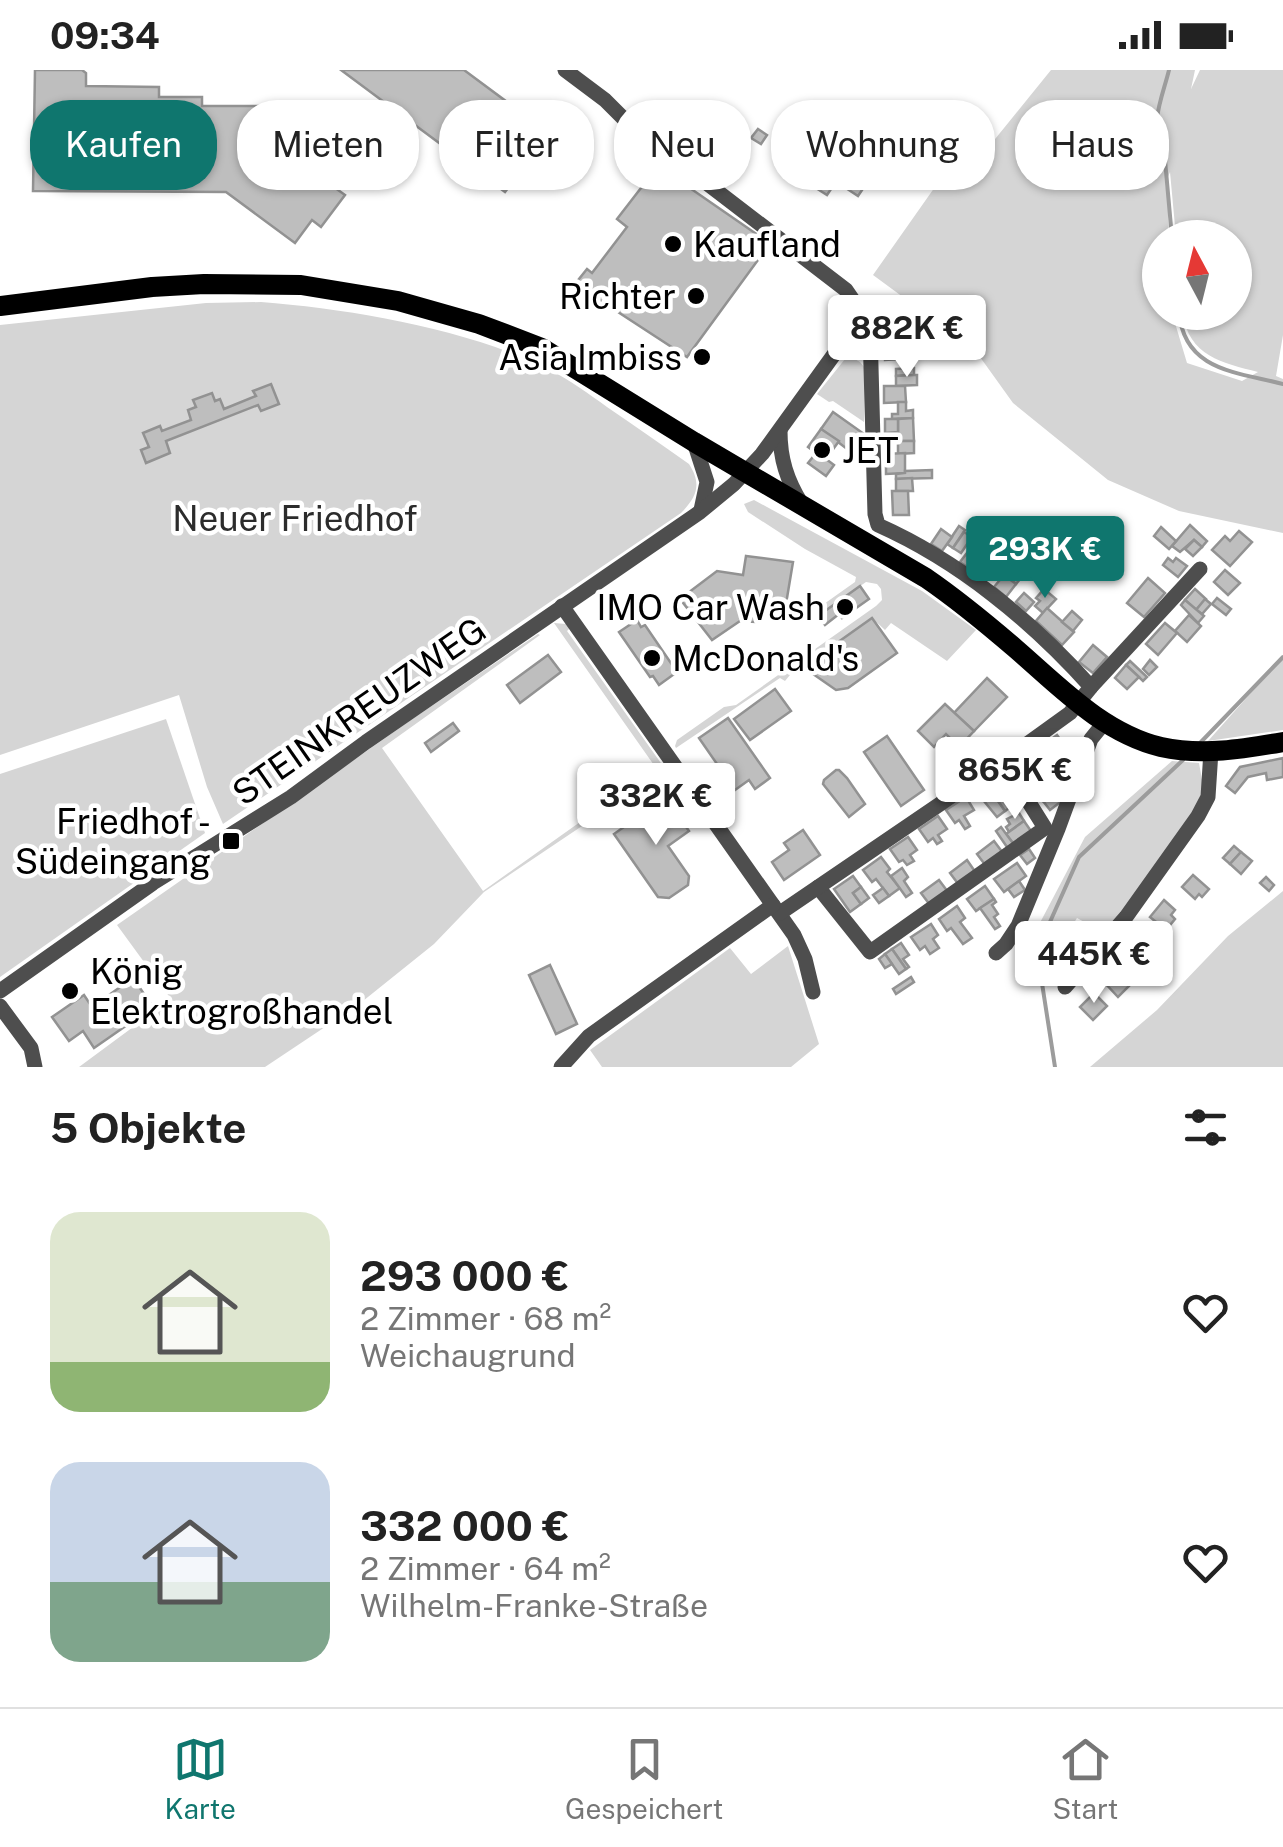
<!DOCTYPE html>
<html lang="de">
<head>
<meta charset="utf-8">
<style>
	:root { --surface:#fff; --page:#f6f6f6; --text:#222; --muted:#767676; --line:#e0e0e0; --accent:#0f766e }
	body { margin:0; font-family:"Public Sans",sans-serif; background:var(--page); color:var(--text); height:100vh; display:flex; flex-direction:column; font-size:38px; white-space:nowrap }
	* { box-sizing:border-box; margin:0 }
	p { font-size:32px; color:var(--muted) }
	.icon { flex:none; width:55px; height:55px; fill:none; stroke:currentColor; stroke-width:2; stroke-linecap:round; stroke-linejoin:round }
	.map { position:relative; height:997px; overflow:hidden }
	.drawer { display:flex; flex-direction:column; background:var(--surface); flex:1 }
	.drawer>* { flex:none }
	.hud { position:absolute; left:30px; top:30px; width:1225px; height:90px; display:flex; gap:20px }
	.needle { width:65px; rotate:353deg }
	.fabs { position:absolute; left:1142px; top:150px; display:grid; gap:20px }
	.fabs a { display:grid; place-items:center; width:110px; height:110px; border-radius:50%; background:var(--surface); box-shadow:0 2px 8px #0004; font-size:50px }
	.price { position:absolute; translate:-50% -85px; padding:0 22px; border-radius:10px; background:#fff; color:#222; font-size:32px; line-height:65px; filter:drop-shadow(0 2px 5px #0008) }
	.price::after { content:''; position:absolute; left:50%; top:60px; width:30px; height:22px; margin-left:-15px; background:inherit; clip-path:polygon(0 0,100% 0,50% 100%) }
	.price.selected { background:var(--accent); color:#fff }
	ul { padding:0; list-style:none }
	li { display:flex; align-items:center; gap:30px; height:250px; padding:0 50px }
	li span { display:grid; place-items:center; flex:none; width:280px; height:200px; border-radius:30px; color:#555 }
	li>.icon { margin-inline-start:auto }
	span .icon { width:120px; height:120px; fill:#fffc; stroke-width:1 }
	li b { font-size:42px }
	h2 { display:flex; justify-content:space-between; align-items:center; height:120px; padding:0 50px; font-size:42px }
	.tag { padding:0 35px; border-radius:40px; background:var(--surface); box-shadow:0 2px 8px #0004; font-size:35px; line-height:90px }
	.tag.selected { background:var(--accent); color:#fff }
	.status { display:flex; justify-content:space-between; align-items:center; height:70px; padding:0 50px; background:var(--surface); direction:ltr }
	.status svg { height:28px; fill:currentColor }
	.dock { display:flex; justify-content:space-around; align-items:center; height:140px; border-top:2px solid var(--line); background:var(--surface); font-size:28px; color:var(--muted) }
	.dock a { display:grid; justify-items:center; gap:5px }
	.dock .selected { color:var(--accent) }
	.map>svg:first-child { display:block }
</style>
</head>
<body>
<div class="status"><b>09:34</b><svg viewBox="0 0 49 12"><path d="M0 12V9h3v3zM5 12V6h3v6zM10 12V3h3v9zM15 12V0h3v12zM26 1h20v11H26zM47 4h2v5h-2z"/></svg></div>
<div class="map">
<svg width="1283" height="997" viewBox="0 0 1283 997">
	<rect width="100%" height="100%" fill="#fff"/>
	<g fill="#d5d5d5" fill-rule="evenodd">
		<path d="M1051,0H1195L1191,19L1200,0H1283V265L1276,306L1283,309V463L1179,441L1108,410L1013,333L975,280L873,205L949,97L974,95ZM1170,102L1176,167L1235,168V242L1183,243C1188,286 1223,293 1258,302L1242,311L1187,293L1172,243L1160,242V168L1169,167L1167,109Z"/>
		<path d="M261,232C351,239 469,259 550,300C570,310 589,324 607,337C635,356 662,375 689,394C702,414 697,427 681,443L223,754L207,717L179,625L0,685V255L206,233Z"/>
		<polygon points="851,287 860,292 865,298 864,352 833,331 829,332 817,324 845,289"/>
		<polygon points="754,430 922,521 976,560 947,591 891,553 885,560 872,548 803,597 799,594 785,611 780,608 676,678 675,676 677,670 724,637 736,635 876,536 882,530 881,519 877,514 866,512 810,551 807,546 855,512 856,507 805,479 748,442 744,434"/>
		<polygon points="554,553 566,554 570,558 567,561 668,703 646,713 484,822 434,874 358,935 265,997 79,997 171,929 117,855 411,650 538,564 540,565 382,678 483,821 656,698"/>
		<polygon points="1283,587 1283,660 1208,671"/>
		<polygon points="166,649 205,763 0,907 0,704"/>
		<polygon points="1172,691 1199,693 1204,721 1185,757 1106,864 1077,848 1064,869 1084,883 1057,915 1021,889 1085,767"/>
		<polygon points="1283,821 1283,997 1090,997 1157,940 1228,866"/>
		<polygon points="788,876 819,974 791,997 602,997 590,980 730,878 751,904"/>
	</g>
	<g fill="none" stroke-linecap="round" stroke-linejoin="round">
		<g stroke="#9c9c9c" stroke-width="4">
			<polyline points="1024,74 1146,80 1159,76"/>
			<path d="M1163,80C1148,57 1163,25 1169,0"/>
			<polyline points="1165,90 1172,168"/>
			<path d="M1179,242C1184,301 1237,302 1283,314"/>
			<polyline points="1200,673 1283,587"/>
			<polyline points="1055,997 1037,881 1079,787 1183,690"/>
		</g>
	</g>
	<g fill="#bebebe" stroke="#929292" stroke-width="2.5">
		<polygon points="35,0 82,0 86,3 86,16 159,17 159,27 202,27 202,36 265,36 266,68 345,125 321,157 312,150 295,173 226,122 33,121"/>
		<polygon points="341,0 464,0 549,63 505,122"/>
		<polygon points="304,45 359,85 335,118 280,78"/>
		<polygon points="858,51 893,74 858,126 823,103"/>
		<polygon points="758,59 767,65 761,74 751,68"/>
		<polygon points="930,64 944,73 937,83 923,74"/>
		<polygon points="914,88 927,96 923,101 911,93"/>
		<polygon points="658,96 765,170 763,176 766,179 687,287 575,214 587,199 592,203 627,157 617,149"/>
		<polygon points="814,104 833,116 827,125 808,113"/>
		<polygon points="900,254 901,267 893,268 892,255"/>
		<polygon points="901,274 901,289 885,290 884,275"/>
		<polygon points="701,279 710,285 703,295 694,289"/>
		<polygon points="914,298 914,305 896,306 896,299"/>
		<polygon points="914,305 917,305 917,315 896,316 896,306"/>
		<polygon points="271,314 279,334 261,341 258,335 166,371 170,383 146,393 141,380 149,377 143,363 160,356 162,361 191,350 188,340 196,337 193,330 212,323 215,331 220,329 224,339 256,326 253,321"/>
		<polygon points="884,316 905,316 906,332 884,333"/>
		<polygon points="898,332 906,332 906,341 913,340 913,348 892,349 892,344 898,344"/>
		<polygon points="833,342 864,364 851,382 821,359"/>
		<polygon points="913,348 914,371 898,371 898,349"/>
		<polygon points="885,349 898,349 898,362 885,363"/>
		<polygon points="821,359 839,371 826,389 834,395 826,406 808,393 816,383 808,377"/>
		<polygon points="898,371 914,371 914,383 898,384"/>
		<polygon points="905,383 905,403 886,404 886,384"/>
		<polygon points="932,400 932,408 896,409 896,404 905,403 905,401"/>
		<polygon points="912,408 913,421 896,421 896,409"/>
		<polygon points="892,421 908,421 909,445 893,445"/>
		<polygon points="1190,455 1207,471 1202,477 1194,470 1180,482 1172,476"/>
		<polygon points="959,456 965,460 953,478 947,474"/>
		<polygon points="1161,457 1176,471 1169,479 1154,466"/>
		<polygon points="941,459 952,467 942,481 931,474"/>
		<polygon points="1239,461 1252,472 1230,496 1212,480 1225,466 1230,471"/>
		<polygon points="964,462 972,467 961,483 953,478"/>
		<polygon points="1194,470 1202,477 1193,486 1185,479"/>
		<polygon points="970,479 990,493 981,507 960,492"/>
		<polygon points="746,486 793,492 785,540 758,536 755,552 740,551 712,570 680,529 717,501 743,505"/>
		<polygon points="1168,488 1173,492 1176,488 1187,496 1178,507 1163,495"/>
		<polygon points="993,490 1002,497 997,505 987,498"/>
		<polygon points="1021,498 1026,502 1016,514 1012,511"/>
		<polygon points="1225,500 1240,513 1228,525 1214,512"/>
		<polygon points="1004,505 1016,514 1006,527 994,517"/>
		<polygon points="1148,508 1165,523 1144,547 1127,533"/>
		<polygon points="860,516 869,529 842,548 839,544 825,555 818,546"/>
		<polygon points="1044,519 1056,529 1043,543 1035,536 1040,531 1036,528"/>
		<polygon points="1195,519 1206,529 1196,540 1185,530"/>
		<polygon points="1024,523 1034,532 1026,541 1016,532"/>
		<polygon points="1217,528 1231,539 1226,545 1212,534"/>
		<polygon points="1205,529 1211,534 1202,544 1196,540"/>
		<polygon points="1185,530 1204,546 1198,553 1181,535"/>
		<polygon points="1047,538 1074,562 1062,575 1036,551"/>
		<polygon points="1072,541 1082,550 1073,561 1062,552"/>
		<polygon points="1189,545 1201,556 1187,572 1175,561"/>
		<polygon points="872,548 897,583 848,618 836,620 803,597"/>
		<polygon points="637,550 641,557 645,555 677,602 659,615 653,606 650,607 619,562"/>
		<polygon points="1165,553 1177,563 1158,585 1146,574"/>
		<polygon points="1093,575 1107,587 1093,603 1079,592"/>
		<polygon points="548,585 561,602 520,633 507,615"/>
		<polygon points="1150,590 1157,597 1149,605 1143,599"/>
		<polygon points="1130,591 1147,607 1143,611 1126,595"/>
		<polygon points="1126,595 1139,607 1127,619 1115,608"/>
		<polygon points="987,608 1007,627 974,661 954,643"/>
		<polygon points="775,619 791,641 750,670 734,649"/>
		<polygon points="945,634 974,661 959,677 946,664 934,677 918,661"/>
		<polygon points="728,648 770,708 755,719 749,710 735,720 699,668"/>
		<polygon points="453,653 459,661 431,682 425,673"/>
		<polygon points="1057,665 1067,679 1076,674 1083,684 1060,700 1043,675"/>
		<polygon points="887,666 924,720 901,736 864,682"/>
		<polygon points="1283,688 1283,707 1267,710 1266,703 1248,707 1235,723 1226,716 1240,697"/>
		<polygon points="1039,697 1051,713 1038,723 1026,707"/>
		<polygon points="836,700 839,700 847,708 865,734 849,747 823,714 824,710"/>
		<polygon points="994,707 1003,719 994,725 1005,741 997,747 975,720"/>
		<polygon points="1051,713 1057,721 1043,731 1038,723"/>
		<polygon points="1001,720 1012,736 1005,741 994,725"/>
		<polygon points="1057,721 1063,730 1050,740 1043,731"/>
		<polygon points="966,727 974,740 964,746 970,756 965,759 959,750 955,753 946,740"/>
		<polygon points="665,728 689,761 668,776 689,806 688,815 669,828 658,827 614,764"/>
		<polygon points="1019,743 1024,751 1009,762 1006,757 1010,754 1007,749"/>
		<polygon points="938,746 947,759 938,765 942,771 937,774 933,768 928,772 919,759"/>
		<polygon points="1024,751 1033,764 1015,776 1006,764"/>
		<polygon points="1001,757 1015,776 1009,780 996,761"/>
		<polygon points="803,760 820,785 784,810 772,792 789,780 784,773"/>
		<polygon points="908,767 917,780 910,785 914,791 907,795 903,790 899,792 890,779"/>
		<polygon points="994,771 1003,783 986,796 977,784"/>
		<polygon points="1234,776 1241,782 1230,794 1223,788"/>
		<polygon points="1029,779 1035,788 1027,794 1020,785"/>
		<polygon points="1241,782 1252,791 1241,804 1230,794"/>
		<polygon points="881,787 890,799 887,802 900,818 889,826 876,809 872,812 863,800"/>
		<polygon points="967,790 976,803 959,815 950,803"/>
		<polygon points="1017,793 1026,806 1004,822 994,809"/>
		<polygon points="902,798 908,807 904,811 912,823 906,827 891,806"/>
		<polygon points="1193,805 1209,819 1202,827 1199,824 1195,829 1182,817"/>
		<polygon points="853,806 861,817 853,823 861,834 850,842 834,819"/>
		<polygon points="1266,807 1274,815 1269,821 1260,813"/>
		<polygon points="939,810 948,822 930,835 921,823"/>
		<polygon points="1019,811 1025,820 1014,827 1008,819"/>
		<polygon points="985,816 994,829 976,841 967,829"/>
		<polygon points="861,817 869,828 861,834 853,823"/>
		<polygon points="883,818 889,826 879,833 873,825"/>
		<polygon points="994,829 996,832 992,835 998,844 994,847 1000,856 995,859 980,838"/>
		<polygon points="1164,830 1175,840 1171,845 1175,849 1166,860 1150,847"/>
		<polygon points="957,836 965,848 960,852 972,868 963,874 951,858 947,861 939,849"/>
		<polygon points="931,854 938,865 933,869 939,878 930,884 925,876 920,880 911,867"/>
		<polygon points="1078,857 1088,864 1081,874 1071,867"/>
		<polygon points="1139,860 1152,871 1140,885 1127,873"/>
		<polygon points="901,873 909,885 903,889 909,897 906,899 892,879"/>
		<polygon points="892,879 906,899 899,904 885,884"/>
		<polygon points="885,884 892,894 885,898 879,889"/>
		<polygon points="550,895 577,954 556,964 529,905"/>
		<polygon points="1115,900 1130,915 1118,927 1104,912"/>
		<polygon points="911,907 914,912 896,924 893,919"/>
		<polygon points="133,908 153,937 94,978 83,961 69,971 52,947 84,925 92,937"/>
		<polygon points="1094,923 1107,936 1093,950 1080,937"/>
	</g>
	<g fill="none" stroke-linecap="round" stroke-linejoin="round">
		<g stroke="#4e4e4e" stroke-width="15">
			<path d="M780,361C780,389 787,410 801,433"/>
			<polyline points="694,372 707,412 701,440"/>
			<polyline points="562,536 794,865 805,889 813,922"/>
			<polyline points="1091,617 1200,499"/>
			<polyline points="818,817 870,882 1045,758 1003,691"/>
			<path d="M780,843L1012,685L1070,643L1091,617C1032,551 959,491 878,455L875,444L870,260"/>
			<polyline points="996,883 1006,874 1018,856 1058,759 1091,669 1104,653"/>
			<polyline points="1065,917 1126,847 1198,746 1208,727 1211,681"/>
			<polyline points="0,921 153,813 291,727 366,672 700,442 734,414 762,384 856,254 857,236 846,220 627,52 605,30 565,0"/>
			<polyline points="0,936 31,978 35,997"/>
			<polyline points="561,997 589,966 773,835"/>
		</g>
		<path stroke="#000" stroke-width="20" d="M0,236L152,217L204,214L301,215L398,231L479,254L542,278L694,372L926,508C958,530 987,554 1016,579C1060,617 1103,663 1161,677C1202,686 1243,679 1283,672"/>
	</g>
	<g fill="#000" stroke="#fff" stroke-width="4">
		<circle cx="673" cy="174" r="10"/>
		<circle cx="696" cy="226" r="10"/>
		<circle cx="702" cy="287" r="10"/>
		<circle cx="822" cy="380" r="10"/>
		<circle cx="845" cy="537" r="10"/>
		<circle cx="652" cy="588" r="10"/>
		<rect x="221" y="761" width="20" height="20" rx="5"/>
		<circle cx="70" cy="921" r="10"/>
	</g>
	<g text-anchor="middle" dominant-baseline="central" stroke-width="9" stroke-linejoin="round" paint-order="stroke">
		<g font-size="35" fill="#000" stroke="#fff" text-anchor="start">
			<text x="693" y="174">Kaufland</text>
			<text x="676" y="226" text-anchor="end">Richter</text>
			<text x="682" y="287" text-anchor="end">Asia Imbiss</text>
			<text x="842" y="380">JET</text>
			<text x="825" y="537" text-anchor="end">IMO Car Wash</text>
			<text x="672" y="588">McDonald's</text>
			<text x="211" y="751" text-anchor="end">Friedhof -<tspan x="211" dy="40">Südeingang</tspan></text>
			<text x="90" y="901">König<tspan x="90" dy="40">Elektrogroßhandel</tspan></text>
		</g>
		<g font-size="35" fill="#2c2c2c" stroke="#fff">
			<text x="295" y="448">Neuer Friedhof</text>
		</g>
		<g font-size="35" fill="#000" stroke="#fff">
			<text transform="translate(359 641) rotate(-35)">STEINKREUZWEG</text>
		</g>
	</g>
</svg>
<div class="fabs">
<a><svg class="needle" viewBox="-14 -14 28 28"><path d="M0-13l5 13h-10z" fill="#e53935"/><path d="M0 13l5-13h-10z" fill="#767676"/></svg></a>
</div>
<b class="price" style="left:907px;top:310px">882K €</b>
<b class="price selected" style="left:1045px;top:531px">293K €</b>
<b class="price" style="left:1015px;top:752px">865K €</b>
<b class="price" style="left:656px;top:778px">332K €</b>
<b class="price" style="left:1094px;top:936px">445K €</b>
<div class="hud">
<a class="tag selected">Kaufen</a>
<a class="tag">Mieten</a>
<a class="tag">Filter</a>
<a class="tag">Neu</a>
<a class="tag">Wohnung</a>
<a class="tag">Haus</a>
</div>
</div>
<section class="drawer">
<h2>5 Objekte<svg class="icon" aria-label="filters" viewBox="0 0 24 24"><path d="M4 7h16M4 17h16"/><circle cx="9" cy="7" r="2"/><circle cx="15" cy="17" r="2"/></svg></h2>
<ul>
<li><span style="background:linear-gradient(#dfe7d0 75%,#8fb573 0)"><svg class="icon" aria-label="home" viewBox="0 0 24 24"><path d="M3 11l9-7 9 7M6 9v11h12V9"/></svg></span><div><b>293 000 €</b><p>2 Zimmer · 68 m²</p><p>Weichaugrund</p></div><svg class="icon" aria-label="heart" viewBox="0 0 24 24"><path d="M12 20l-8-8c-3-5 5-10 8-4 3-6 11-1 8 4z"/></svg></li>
<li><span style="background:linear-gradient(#c9d6e8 60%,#7fa58c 0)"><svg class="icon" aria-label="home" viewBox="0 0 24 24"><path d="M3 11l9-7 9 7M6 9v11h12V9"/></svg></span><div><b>332 000 €</b><p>2 Zimmer · 64 m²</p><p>Wilhelm-Franke-Straße</p></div><svg class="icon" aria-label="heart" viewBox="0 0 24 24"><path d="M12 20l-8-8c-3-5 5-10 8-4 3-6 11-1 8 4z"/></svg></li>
</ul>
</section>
<nav class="dock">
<a class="selected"><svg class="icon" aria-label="map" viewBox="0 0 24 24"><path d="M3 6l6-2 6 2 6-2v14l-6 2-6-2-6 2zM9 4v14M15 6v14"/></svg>Karte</a>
<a><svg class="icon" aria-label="saved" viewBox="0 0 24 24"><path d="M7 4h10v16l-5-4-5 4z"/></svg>Gespeichert</a>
<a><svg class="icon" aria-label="home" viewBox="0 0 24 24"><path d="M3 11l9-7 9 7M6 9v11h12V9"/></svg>Start</a>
</nav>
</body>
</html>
